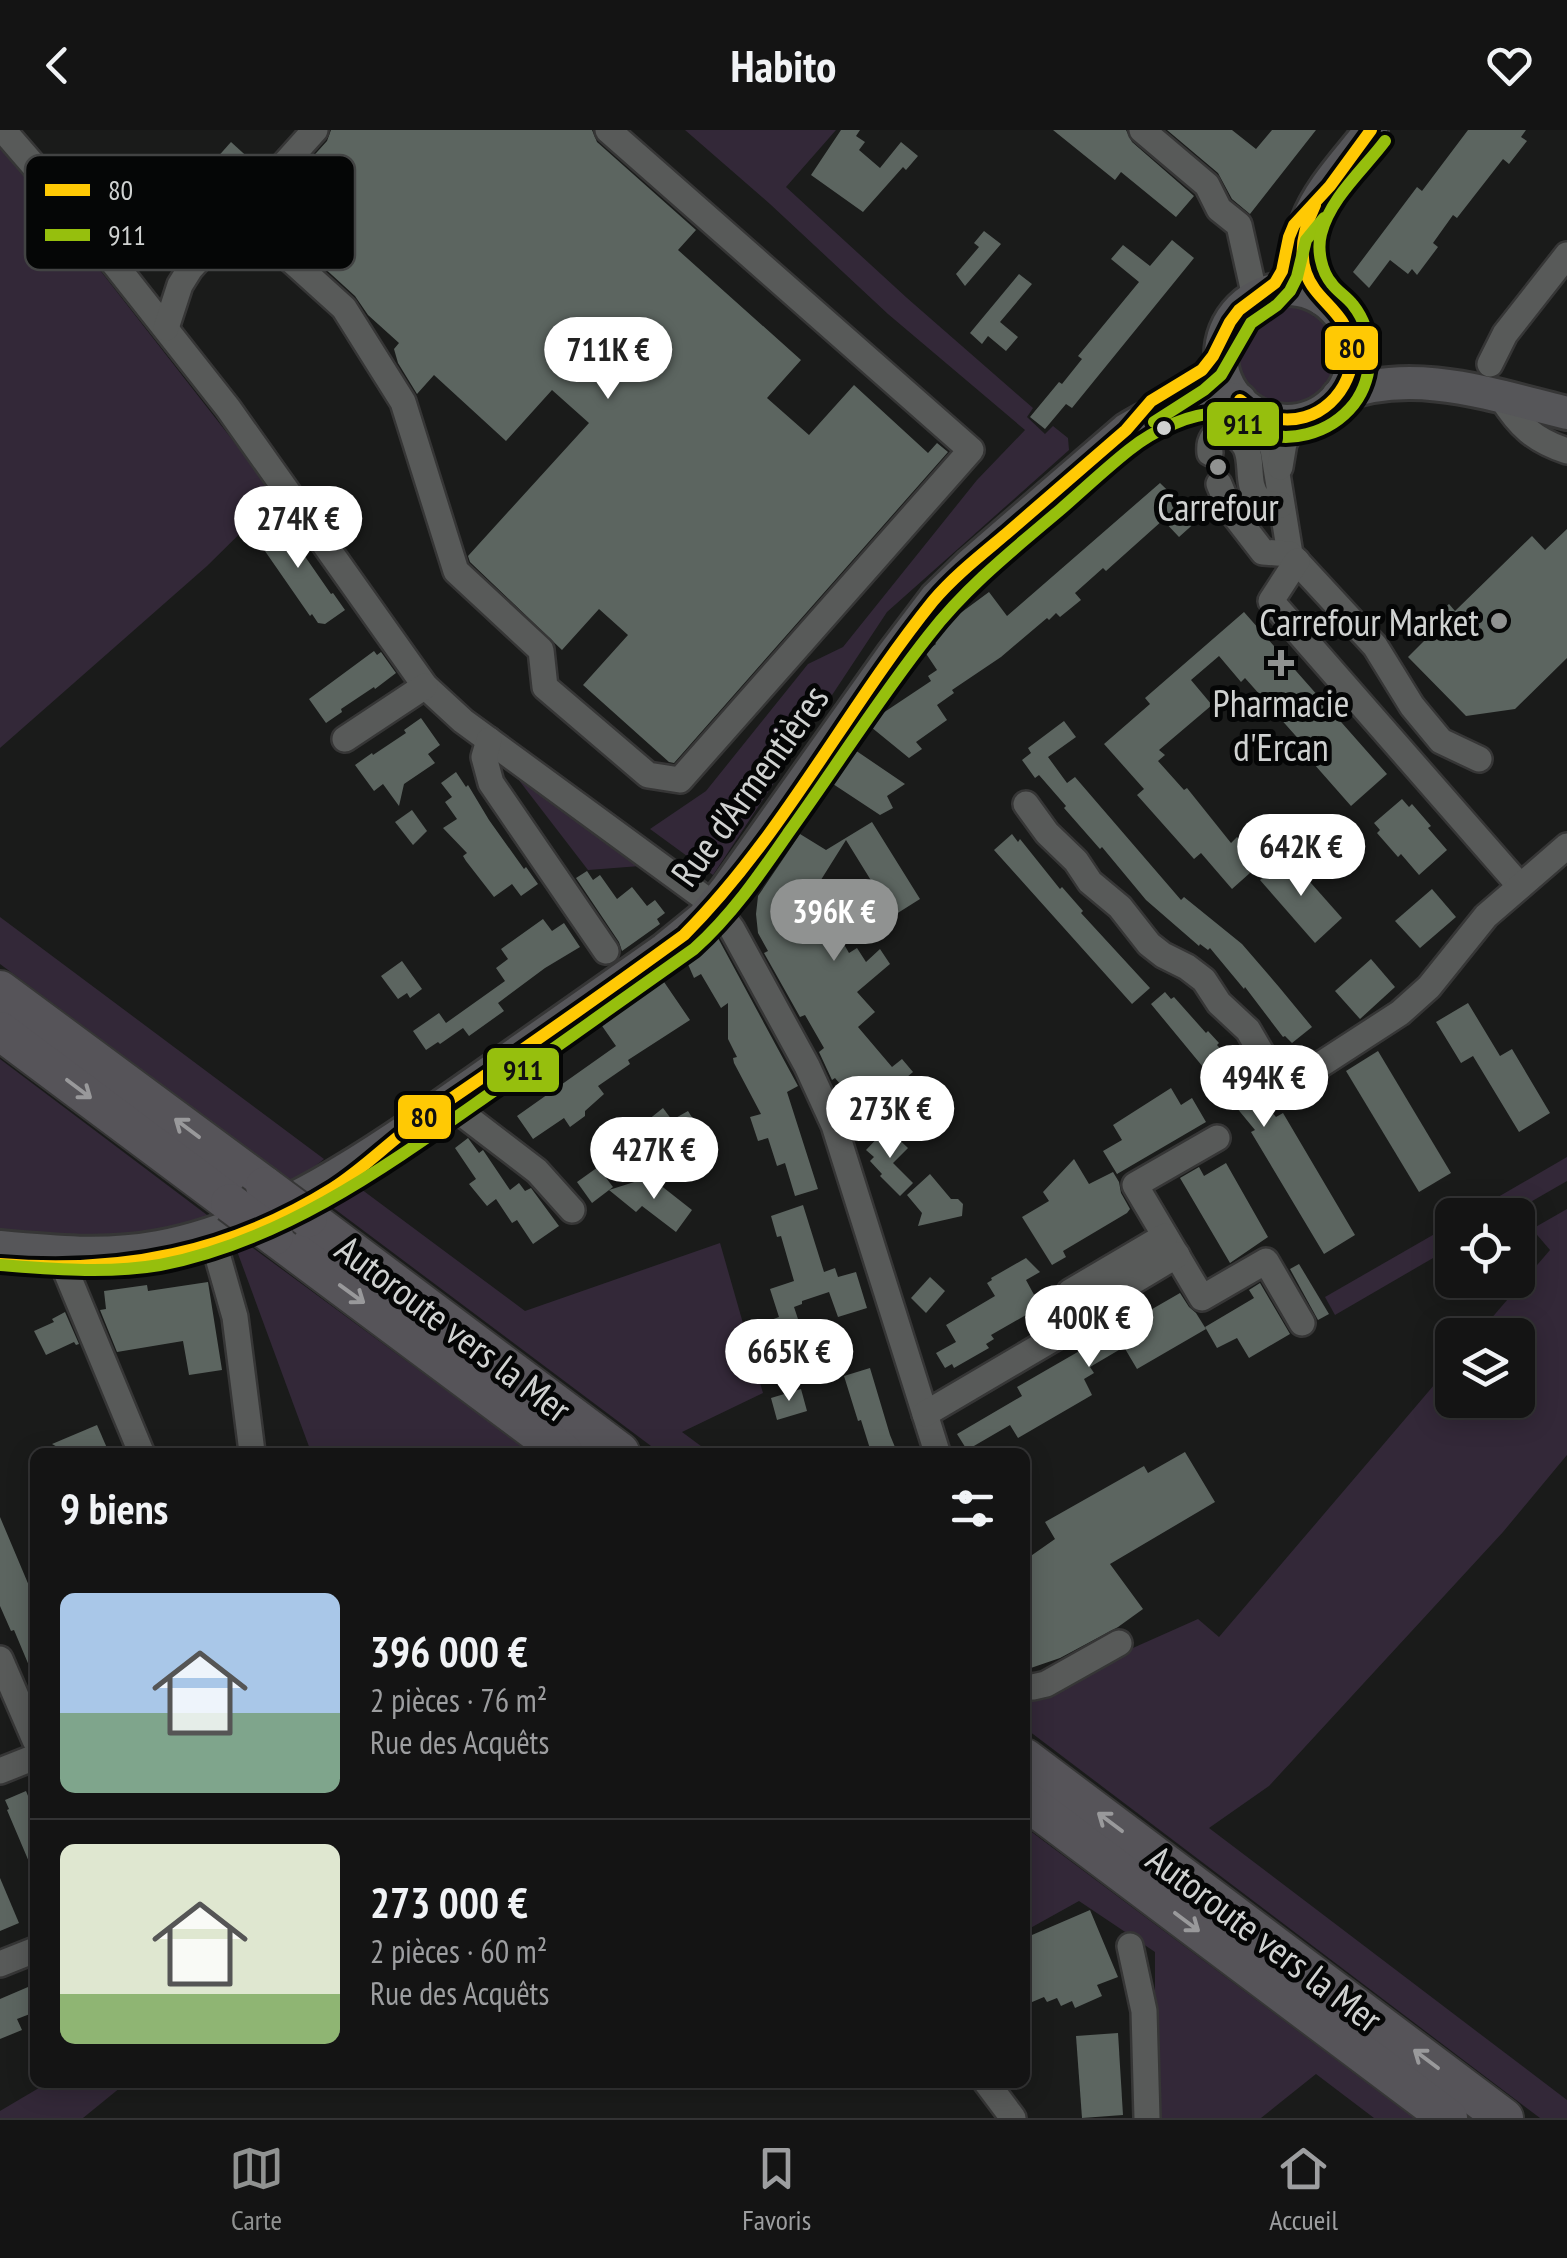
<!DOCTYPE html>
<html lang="fr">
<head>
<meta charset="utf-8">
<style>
	:root { --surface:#141414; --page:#212122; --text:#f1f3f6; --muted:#9d9ea0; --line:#333334; --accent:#909291 }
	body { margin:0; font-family:"PT Sans Narrow",sans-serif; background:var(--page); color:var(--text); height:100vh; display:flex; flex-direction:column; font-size:38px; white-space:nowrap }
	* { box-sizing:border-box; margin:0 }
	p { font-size:32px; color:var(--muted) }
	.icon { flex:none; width:55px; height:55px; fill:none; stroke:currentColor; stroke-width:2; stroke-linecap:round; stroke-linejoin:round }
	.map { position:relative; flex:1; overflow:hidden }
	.sheet { position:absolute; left:30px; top:1318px; width:1000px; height:640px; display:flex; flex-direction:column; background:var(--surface); border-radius:15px; box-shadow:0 5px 25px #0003,0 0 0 2px var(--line) }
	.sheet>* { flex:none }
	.buttons { position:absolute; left:1435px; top:1068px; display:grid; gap:20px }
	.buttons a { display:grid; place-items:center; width:100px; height:100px; border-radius:15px; background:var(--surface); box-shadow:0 5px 25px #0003,0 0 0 2px var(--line); font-size:50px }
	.price { position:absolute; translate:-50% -85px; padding:0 22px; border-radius:35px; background:#fff; color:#222; font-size:32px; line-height:65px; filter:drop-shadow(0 2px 5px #0008) }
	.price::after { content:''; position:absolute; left:50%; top:60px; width:30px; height:22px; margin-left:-15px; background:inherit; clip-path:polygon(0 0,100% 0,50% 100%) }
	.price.on { background:var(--accent); color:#fff }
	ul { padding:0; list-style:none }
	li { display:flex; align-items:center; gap:30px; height:250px; padding:0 30px }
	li+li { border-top:2px solid var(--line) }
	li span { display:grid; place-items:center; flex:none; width:280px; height:200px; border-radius:15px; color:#555 }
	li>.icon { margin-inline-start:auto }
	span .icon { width:120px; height:120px; fill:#fffc; stroke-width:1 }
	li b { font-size:42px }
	h2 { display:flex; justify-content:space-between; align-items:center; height:120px; padding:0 30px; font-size:42px }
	header { display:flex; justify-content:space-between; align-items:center; height:130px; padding:0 30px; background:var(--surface); font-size:45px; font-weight:700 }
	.tab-bar { display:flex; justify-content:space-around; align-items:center; height:140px; border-top:2px solid var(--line); background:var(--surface); font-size:28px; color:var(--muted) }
	.tab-bar a { display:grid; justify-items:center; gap:5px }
	.tab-bar .on { color:var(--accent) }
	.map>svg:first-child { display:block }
</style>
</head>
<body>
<header><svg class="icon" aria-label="back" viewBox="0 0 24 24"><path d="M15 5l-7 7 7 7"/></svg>Habito<svg class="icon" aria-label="heart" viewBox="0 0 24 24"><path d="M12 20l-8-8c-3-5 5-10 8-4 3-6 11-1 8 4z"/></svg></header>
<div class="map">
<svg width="1567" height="1988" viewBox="0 0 1567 1988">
	<rect width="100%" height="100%" fill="#1a1b1a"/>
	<g fill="#332838">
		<polygon points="685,0 836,0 786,57 907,168 1033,278 1027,287 1045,304 1053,296 1068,308 1069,320 887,482 713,745 650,699 706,661 808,534 843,517 977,350 1025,300 888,184 770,74"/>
		<polygon points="0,12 277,367 207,436 0,618"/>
		<circle cx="1287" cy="224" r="49"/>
		<polygon points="518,649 548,667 640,736 588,740"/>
		<polygon points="0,787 324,1029 294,1053 0,834"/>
		<polygon points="0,929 211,1088 127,1110 0,1103"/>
		<polygon points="1567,1027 1567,1051 1508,1085 1467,1085"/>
		<polygon points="361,1059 525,1181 720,1113 763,1263 682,1302 709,1322 659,1322 332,1077"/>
		<polygon points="1567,1079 1567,1325 1503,1402 1269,1656 1209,1698 1567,1970 1567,1988 1540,1988 1025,1598 1025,1566 1198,1489 1219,1507 1452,1234 1452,1270 1518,1270 1518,1205 1477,1205 1550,1120 1532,1099"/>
		<polygon points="1452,1094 1452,1117 1335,1185 1325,1167"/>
		<polygon points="249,1115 530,1322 311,1322 237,1121"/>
		<polygon points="1025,1697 1414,1988 1374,1988 1316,1944 1261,1988 1155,1988 1155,1822 1079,1771 1025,1801"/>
		<polygon points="49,1952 126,1952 126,1953 83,1988 0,1988 0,1981"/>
	</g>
	<g fill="#5c6560">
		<polygon points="331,0 592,0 597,12 696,100 678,120 801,230 767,268 809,305 854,255 928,323 937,313 948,322 674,633 669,632 583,555 628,505 599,479 562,520 470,432 468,426 589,293 552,260 506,311 434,245 417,264 398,233 394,219 399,213 368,185 355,166 263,82 327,11"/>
		<polygon points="841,0 860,0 856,6 865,12 859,20 880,38 901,12 918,26 906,40 903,37 863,82 811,45"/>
		<polygon points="1053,0 1126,0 1132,12 1194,66 1176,87 1121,42 1115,50"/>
		<polygon points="1167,0 1232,0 1256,19 1272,0 1316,0 1250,84 1232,69 1218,43"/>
		<polygon points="1468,0 1526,0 1521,7 1527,11 1509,34 1503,29 1457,88 1453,85 1433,113 1438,117 1417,145 1412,139 1408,144 1390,130 1369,158 1353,142 1417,57 1422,61"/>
		<polygon points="231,12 253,32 236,50 215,30"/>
		<polygon points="984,101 1001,114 965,156 956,144 979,117 974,113"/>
		<polygon points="1172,110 1194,128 1072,278 1066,274 1045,299 1030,287 1059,252 1062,254 1082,229 1078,226 1139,152 1111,129 1123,115 1150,136"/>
		<polygon points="1019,144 1032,154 1000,192 1018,207 1006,221 988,206 982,214 970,203"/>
		<polygon points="1160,353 1198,390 1179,407 1163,390 1106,441 1103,438 1075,463 1081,470 1060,487 1056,483 1049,490 1047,488 1001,527 952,560 954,563 937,575 947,590 916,612 922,619 909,628 871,597 883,583 931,551 928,546 937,540 925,522 936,514 932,509 947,493 989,462 1007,486"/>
		<polygon points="276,381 288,398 286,399 331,464 333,463 345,480 325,494 318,493 312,484 310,486 258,411 267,405 259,393"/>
		<polygon points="1567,399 1567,528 1515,579 1466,586 1408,527 1428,507 1421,500 1449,474 1455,481 1532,406 1545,420"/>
		<polygon points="1244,482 1387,644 1351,676 1299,617 1303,614 1278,586 1274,589 1265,578 1269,575 1245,548 1241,552 1219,526 1191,550 1212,575 1159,620 1165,625 1158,631 1184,660 1187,658 1231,713 1237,707 1260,734 1232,759 1201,723 1194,729 1137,665 1144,659 1104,614 1150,574 1145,568"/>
		<polygon points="374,521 377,525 381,522 396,543 375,559 374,557 341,579 342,582 326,593 309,569"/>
		<polygon points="421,588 440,615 428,624 435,633 404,654 399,676 383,654 374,661 355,635 372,623 373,625 406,603 404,600"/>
		<polygon points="1064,591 1076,607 1048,627 1067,653 1075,647 1181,770 1184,767 1242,814 1279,857 1312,897 1292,913 1285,906 1283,907 1245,857 1244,859 1210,818 1208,820 1200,814 1199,816 1146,770 1102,717 1100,719 1064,678 1066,676 1039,645 1035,648 1022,630 1031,623 1028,618"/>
		<polygon points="855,620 905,654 887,666 893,678 880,685 833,654"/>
		<polygon points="456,642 466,657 468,655 489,690 524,739 526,737 538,754 521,766 512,754 494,767 466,731 463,726 467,723 443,698 457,689 445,672 452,667 441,653"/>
		<polygon points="1402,669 1409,677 1412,674 1431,696 1428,698 1447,720 1419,745 1401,724 1398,727 1377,703 1380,700 1374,693"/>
		<polygon points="412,680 427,701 413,715 395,692"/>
		<polygon points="872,692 920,769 893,786 846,710 819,753 824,761 813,766 796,784 811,810 814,808 816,813 837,802 849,823 857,818 866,832 880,819 890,834 857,862 875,882 858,897 892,937 902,929 913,942 887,964 894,971 891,973 895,978 872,998 854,978 858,975 835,948 832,950 819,922 824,918 805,885 800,887 764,823 768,821 758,803 756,784 758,766 800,704 826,720"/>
		<polygon points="1012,704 1018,712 1020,709 1060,759 1062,757 1083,781 1081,783 1150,858 1132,874 994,720"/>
		<polygon points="1287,726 1342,788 1315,813 1260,750"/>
		<polygon points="587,741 593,750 600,745 617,769 632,757 647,776 655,770 665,783 657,789 660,794 622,821 619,812 576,748"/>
		<polygon points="1432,759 1456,787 1420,818 1395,791"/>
		<polygon points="543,789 552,801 564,793 580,817 545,838 498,873 504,881 469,906 463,898 440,914 438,912 426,920 413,901 439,883 446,893 505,851 496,838 508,829 501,819"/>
		<polygon points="718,808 798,956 787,962 818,1059 795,1066 785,1033 777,1036 768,1008 758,1011 750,987 761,984 734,933 733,928 737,927 728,909 728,873 721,878 701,844 694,848 687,832"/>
		<polygon points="1371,829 1395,857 1360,889 1335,861"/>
		<polygon points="402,831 422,859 410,868 407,863 398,869 381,846"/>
		<polygon points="662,849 690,890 628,930 630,934 598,956 604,964 585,981 585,986 570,997 564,988 533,1009 517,986 616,916 600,893"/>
		<polygon points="1165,862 1171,869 1174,867 1206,903 1208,901 1219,913 1217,915 1259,962 1256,964 1276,987 1283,983 1355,1105 1324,1124 1251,1002 1255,1000 1151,874"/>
		<polygon points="1468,873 1500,926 1512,919 1550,983 1519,1002 1473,926 1461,933 1436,892"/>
		<polygon points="1378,921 1451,1043 1419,1062 1346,941"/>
		<polygon points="1171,958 1181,975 1192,968 1206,992 1117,1044 1103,1021 1122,1010 1113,995"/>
		<polygon points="663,978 672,990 688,981 700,1000 669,1018 648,990"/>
		<polygon points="887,998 908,1018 893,1033 913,1053 900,1066 880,1046 882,1044 870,1031 874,1027 866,1020"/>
		<polygon points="468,1008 479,1023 483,1020 510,1060 519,1053 525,1061 531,1058 559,1096 533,1114 517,1090 512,1093 496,1069 487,1076 469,1054 476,1049 455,1018"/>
		<polygon points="1074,1029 1089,1054 1113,1042 1119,1052 1121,1063 1130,1079 1127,1083 1063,1121 1066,1127 1052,1135 1022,1087 1049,1071 1043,1062"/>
		<polygon points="1226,1033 1268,1107 1230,1133 1180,1048 1199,1037 1204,1046"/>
		<polygon points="598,1037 613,1057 592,1073 577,1052"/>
		<polygon points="930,1044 951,1069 958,1069 963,1074 962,1086 918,1096 922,1083 907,1065"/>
		<polygon points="650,1047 692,1080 676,1102 642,1076 636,1082 609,1060"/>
		<polygon points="803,1075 824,1142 835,1138 838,1147 856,1142 867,1178 838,1187 829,1162 802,1171 802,1174 794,1177 805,1210 836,1200 841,1216 759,1240 746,1199 779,1187 770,1159 794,1151 781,1106 777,1107 771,1086"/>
		<polygon points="1026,1128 1040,1142 1026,1150 1038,1172 1030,1177 1033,1181 991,1205 994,1209 986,1214 989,1218 954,1238 952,1234 945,1238 936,1223 956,1212 946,1195 995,1166 987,1153 992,1150 991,1148"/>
		<polygon points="1299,1134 1329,1184 1318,1190 1290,1139"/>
		<polygon points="930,1147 945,1161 926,1183 911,1168"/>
		<polygon points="208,1152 222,1240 189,1245 183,1211 117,1222 100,1180 106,1179 104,1161 147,1155 148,1161"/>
		<polygon points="1260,1153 1290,1204 1249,1228 1237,1208 1217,1218 1205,1197 1254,1168 1249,1160"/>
		<polygon points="1180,1163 1189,1177 1196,1183 1206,1199 1137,1239 1124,1217 1090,1237 1094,1243 1084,1249 1092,1265 1018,1308 1010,1295 967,1320 957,1304 1022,1266 1017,1257"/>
		<polygon points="65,1182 79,1214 76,1215 74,1212 46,1225 34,1201 54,1192 52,1189"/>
		<polygon points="870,1238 890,1305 897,1322 871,1322 861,1290 858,1291 844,1246"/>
		<polygon points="801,1259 807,1281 777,1290 771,1268"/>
		<polygon points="97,1295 107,1318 96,1322 66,1322 52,1314"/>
		<polygon points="1185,1322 1215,1372 1110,1434 1143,1479 1118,1497 1060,1528 1025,1540 1025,1430 1055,1409 1045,1392 1144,1336 1148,1343"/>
		<polygon points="0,1387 35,1470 35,1550 14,1500 11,1501 0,1476"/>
		<polygon points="26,1661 35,1683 35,1746 7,1680 9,1679 5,1670"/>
		<polygon points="0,1748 19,1793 0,1801"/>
		<polygon points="1090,1780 1118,1847 1097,1855 1102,1866 1075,1878 1072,1871 1061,1876 1057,1868 1047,1872 1044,1867 1025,1875 1025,1808"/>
		<polygon points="35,1854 35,1882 17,1889 22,1900 0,1909 0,1869"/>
		<polygon points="1118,1903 1123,1985 1082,1988 1076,1906"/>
	</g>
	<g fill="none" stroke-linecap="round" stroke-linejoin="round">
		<g stroke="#363636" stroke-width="30">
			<g id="minor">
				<polyline points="3,0 68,75 228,278 425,556 463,591 714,775 732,799 807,936 834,995 937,1322"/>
				<polyline points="1142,0 1207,55 1219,79 1239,95 1255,167"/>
				<polyline points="239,83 344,178 403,272 456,441 541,520 545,557 648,645 680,650 971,320 608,0"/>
				<polyline points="166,198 180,155 190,139 315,0"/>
				<polyline points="1490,234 1505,204 1567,125"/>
				<path d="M1501,267C1519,296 1534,310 1567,321"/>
				<polyline points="1258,284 1273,319 1290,424 1375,516 1412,576 1441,611 1479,629"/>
				<path d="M1210,323C1207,297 1233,297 1245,316C1254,331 1245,355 1259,369C1265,375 1273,374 1281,375"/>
				<polyline points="1280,337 1284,313 1298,289"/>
				<polyline points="1219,354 1229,378 1263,422 1290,424"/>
				<polyline points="1297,431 1271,471 1520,756"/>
				<polyline points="345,609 425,556"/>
				<polyline points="489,610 484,627 491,653 606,821"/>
				<polyline points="1026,674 1047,703 1076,731 1090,752 1120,777 1149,814 1163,825 1187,837 1204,850 1219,873 1248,900 1266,931 1279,939 1295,943 1303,942 1323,933 1400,883 1429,857 1486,786 1567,716"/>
				<polyline points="447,972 537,1041 572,1080"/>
				<polyline points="1217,1008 1135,1055 1202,1168 1266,1131 1302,1193"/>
				<polyline points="211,1103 235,1187 252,1322"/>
				<polyline points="1165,1106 1070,1162 1065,1172 1072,1188 1177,1125"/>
				<polyline points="58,1122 141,1322"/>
				<polyline points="925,1284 1056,1207 1072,1188"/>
				<polyline points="0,1529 35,1610"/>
				<polyline points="1025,1556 1033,1557 1046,1554 1119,1513"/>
				<polyline points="0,1641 35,1627"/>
				<polyline points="1130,1816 1144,1881 1147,1988"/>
				<polyline points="0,1834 35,1820"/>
				<polyline points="986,1952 1013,1988"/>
			</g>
		</g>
		<g stroke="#363636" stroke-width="38">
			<g id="major">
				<circle cx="1287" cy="225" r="66"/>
				<path d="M1322,169C1271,104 1332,51 1371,0"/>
				<path d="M1338,266C1412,236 1493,265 1567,283"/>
				<path d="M0,1117C53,1122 106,1127 159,1117C275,1095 378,1021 473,954C537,909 601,864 665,819L703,788L726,760L892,526L936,468L971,434L1126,300C1164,277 1195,263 1240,270"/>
			</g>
		</g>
		<g stroke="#363636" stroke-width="42">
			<g id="highway">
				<polyline points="0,860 265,1056"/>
				<polyline points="0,901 230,1073"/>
				<polyline points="308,1088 620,1322"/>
				<polyline points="274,1106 563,1322"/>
				<polyline points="1025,1628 1504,1988"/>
				<polyline points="1025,1670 1448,1988"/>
			</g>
		</g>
		<use href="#minor" stroke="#585a59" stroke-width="25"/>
		<use href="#major" stroke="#565659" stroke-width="32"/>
		<use href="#highway" stroke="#565459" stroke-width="38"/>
		<g stroke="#363636" stroke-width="42" stroke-linecap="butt">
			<g id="highway-bridge">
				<polyline points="265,1056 308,1088"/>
				<polyline points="230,1073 274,1106"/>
			</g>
		</g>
		<use href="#highway-bridge" stroke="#565459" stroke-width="38"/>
		<g stroke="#050606" stroke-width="20">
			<g id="bus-1">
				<path d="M1240,270C1258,286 1281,294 1305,287C1343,276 1366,228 1343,193C1332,175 1313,164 1306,143C1298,120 1305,96 1315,75"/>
				<path d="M0,1134C121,1144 229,1123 333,1058C363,1039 388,1013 417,992C507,931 596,869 684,805C782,707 846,579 933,471C954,446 981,425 1006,404C1046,369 1086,335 1126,300L1151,271L1202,240L1213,226L1230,192L1239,180L1275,153L1282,141L1289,107L1294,95L1330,56L1371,0"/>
			</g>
		</g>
		<g stroke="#050606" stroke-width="20">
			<g id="bus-2">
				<polyline points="1154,292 1204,260 1221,245 1251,193 1277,175 1290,161 1297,147 1306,110 1324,88"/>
				<path d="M0,1135C53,1139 107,1144 160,1135C286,1111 392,1032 495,960C561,913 628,866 694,819C732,785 760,744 789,702C836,637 879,568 929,505C966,457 1014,419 1060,380C1083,360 1105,339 1129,320C1151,302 1196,279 1226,284C1236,286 1242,295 1252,299C1287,316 1330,304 1354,274C1375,246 1375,203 1353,175C1347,167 1338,162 1332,154C1321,141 1317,120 1321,104C1330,68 1364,39 1385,11"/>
			</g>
		</g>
		<use href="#bus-1" stroke="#ffc904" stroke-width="12"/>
		<use href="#bus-2" stroke="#96bf0d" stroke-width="12"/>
	</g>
	<defs><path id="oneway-shaft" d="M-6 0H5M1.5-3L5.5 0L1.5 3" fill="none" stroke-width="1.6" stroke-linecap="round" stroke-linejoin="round" transform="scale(2.5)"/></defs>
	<g stroke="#99999b">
		<use href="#oneway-shaft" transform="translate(79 959) rotate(37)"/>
		<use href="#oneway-shaft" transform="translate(187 998) rotate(-143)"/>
		<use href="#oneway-shaft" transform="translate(352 1164) rotate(36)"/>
		<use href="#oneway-shaft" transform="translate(1110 1692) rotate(-143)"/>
		<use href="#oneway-shaft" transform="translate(1187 1792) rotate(37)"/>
		<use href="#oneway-shaft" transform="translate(1426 1929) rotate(-143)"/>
	</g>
	<circle fill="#d0d2d1" stroke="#050606" stroke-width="4" cx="1164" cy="298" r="9"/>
	<g fill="#909291" stroke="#050606" stroke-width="4">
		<circle cx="1218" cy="337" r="10"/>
		<circle cx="1499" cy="491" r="10"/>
		<path d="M1276 518h10v10h10v10h-10v10h-10v-10h-10v-10h10z"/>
	</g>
	<g text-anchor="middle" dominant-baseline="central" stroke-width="10" stroke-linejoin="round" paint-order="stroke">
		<g font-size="38" fill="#d0d2d1" stroke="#050606">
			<text x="1218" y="376">Carrefour</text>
			<text x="1479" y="491" text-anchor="end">Carrefour Market</text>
			<text x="1281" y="572">Pharmacie<tspan x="1281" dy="44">d'Ercan</tspan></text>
		</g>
		<g font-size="38" fill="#d0d2d1" stroke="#050606">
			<text transform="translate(749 655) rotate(-54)">Rue d'Armentières</text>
			<text transform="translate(454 1198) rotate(37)">Autoroute vers la Mer</text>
			<text transform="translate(1265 1808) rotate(37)">Autoroute vers la Mer</text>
		</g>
	</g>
	<rect x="25" y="25" width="330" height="115" rx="15" fill="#050606" stroke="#424343" stroke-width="2.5"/>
	<rect x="45" y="54" width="45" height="12" fill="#ffc904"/>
	<rect x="45" y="99" width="45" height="12" fill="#96bf0d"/>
	<g font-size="28" fill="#d0d2d1">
		<text x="108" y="70">80</text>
		<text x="108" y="115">911</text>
	</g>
	<g stroke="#050606" stroke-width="4">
		<rect x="1323" y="194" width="57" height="48" rx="10" fill="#ffc904"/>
		<rect x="1205" y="270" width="76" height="48" rx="10" fill="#96bf0d"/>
		<rect x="485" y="916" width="76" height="48" rx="10" fill="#96bf0d"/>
		<rect x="396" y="963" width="57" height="48" rx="10" fill="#ffc904"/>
	</g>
	<g font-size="28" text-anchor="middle" font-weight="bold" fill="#111">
		<text x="1352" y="228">80</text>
		<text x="1243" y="304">911</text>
		<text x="523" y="950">911</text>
		<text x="424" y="997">80</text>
	</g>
</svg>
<div class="buttons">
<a><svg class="icon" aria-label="locate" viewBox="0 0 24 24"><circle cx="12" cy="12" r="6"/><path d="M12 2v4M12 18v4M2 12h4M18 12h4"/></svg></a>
<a><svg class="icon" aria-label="layers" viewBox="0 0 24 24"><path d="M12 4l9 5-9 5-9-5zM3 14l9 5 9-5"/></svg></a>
</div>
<b class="price" style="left:608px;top:272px">711K €</b>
<b class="price" style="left:298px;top:441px">274K €</b>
<b class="price" style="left:1301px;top:769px">642K €</b>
<b class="price on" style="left:834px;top:834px">396K €</b>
<b class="price" style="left:1264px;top:1000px">494K €</b>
<b class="price" style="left:890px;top:1031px">273K €</b>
<b class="price" style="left:654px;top:1072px">427K €</b>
<b class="price" style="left:1089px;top:1240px">400K €</b>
<b class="price" style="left:789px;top:1274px">665K €</b>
<section class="sheet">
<h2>9 biens<svg class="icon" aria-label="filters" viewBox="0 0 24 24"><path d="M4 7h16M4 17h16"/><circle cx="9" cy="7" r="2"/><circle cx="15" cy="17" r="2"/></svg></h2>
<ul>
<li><span style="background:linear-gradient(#a9c7e8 60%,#7fa58c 0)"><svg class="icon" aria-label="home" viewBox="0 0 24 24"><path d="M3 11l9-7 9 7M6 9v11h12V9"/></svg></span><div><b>396 000 €</b><p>2 pièces · 76 m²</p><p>Rue des Acquêts</p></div></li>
<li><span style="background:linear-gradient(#dfe7d0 75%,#8fb573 0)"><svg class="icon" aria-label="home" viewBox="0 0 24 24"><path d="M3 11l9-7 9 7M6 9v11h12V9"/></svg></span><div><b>273 000 €</b><p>2 pièces · 60 m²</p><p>Rue des Acquêts</p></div></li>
</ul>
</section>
</div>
<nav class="tab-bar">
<a class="on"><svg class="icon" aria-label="map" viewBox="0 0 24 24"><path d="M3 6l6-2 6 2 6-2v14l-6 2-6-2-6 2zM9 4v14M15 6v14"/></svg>Carte</a>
<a><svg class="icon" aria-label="saved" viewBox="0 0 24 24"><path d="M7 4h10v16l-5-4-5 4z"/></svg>Favoris</a>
<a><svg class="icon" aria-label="home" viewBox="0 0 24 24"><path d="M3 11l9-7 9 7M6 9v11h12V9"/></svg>Accueil</a>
</nav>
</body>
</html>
